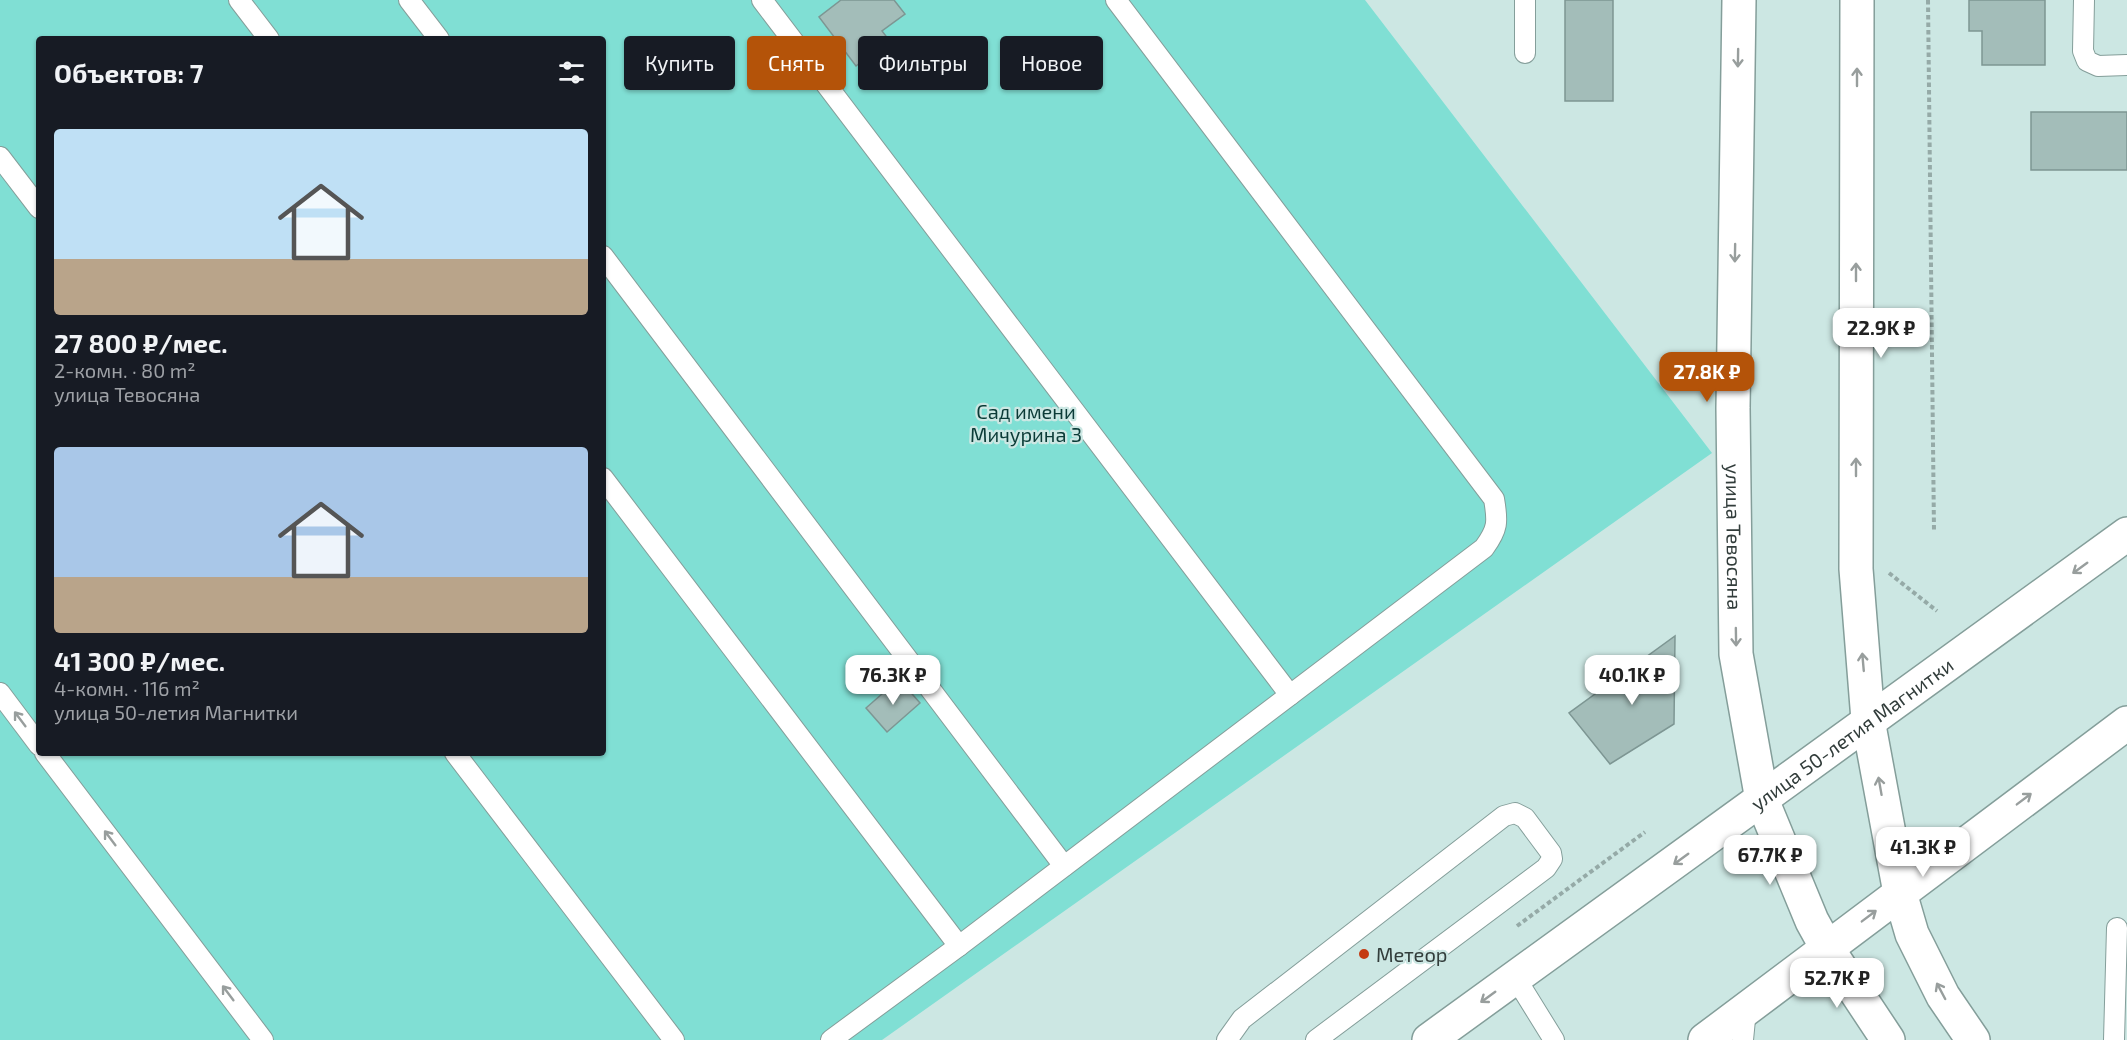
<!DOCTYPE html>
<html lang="ru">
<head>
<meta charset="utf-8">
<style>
	:root { --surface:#171b24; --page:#20242c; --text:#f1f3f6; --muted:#9ea1a6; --accent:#b45309 }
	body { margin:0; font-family:"Exo 2",sans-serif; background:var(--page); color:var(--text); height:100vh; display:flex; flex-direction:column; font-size:22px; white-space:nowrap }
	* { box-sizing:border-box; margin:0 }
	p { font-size:20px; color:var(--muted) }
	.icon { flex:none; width:33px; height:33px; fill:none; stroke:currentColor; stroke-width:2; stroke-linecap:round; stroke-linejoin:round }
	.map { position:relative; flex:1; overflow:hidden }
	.panel { position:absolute; left:36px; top:36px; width:570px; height:720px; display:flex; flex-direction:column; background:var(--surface); border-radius:6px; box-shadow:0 2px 4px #0004 }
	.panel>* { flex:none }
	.banner { position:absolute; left:624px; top:36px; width:570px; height:54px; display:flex; gap:12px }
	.price { position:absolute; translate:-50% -51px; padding:0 14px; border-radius:12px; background:#fff; color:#222; font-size:20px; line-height:39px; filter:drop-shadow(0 2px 3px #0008) }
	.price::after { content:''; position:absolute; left:50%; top:36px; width:18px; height:14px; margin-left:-9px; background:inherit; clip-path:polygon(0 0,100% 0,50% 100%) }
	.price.selected { background:var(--accent); color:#fff }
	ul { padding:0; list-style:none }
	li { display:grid; align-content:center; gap:12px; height:318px; padding:0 18px }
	li span { display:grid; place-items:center; height:186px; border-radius:6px; color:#555 }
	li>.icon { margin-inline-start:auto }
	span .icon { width:108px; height:108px; fill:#fffc; stroke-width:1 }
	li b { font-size:26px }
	h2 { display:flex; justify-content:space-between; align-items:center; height:72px; padding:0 18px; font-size:26px }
	.pill { padding:0 21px; border-radius:6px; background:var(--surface); box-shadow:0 2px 4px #0004; font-size:21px; line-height:54px }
	.pill.selected { background:var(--accent); color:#fff }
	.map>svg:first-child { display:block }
</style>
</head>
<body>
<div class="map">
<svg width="2127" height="1040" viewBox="0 0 2127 1040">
	<rect width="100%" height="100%" fill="#cce7e3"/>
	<path fill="#80dfd4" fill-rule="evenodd" d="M0,0H1365L1712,453L882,1040H0ZM39,39H603V753H39Z"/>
	<g fill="#a3bdb9" stroke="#7d9693" stroke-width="1.5">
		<polygon points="841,0 894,0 905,14 882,31 889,40 856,66 819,17"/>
		<rect x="1565" y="0" width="48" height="101"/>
		<polygon points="1969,0 2045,0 2045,65 1982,65 1982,31 1969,31"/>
		<rect x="2031" y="112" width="96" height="58"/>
		<polygon points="1675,636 1674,724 1610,764 1569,713"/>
		<polygon points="899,679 920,703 887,732 866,708"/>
	</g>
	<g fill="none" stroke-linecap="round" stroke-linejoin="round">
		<g stroke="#849e9a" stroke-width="22">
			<g id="lane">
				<polyline points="239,0 269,39"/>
				<polyline points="409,0 439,39"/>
				<polyline points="762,0 1290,695"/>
				<polyline points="1525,0 1525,53"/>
				<polyline points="2084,0 2083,51 2087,61 2098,66 2127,65"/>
				<polyline points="0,157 39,208"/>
				<polyline points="603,256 1064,866"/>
				<polyline points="603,478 959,946"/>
				<polyline points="0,693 39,745"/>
				<polyline points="45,753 263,1040"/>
				<polyline points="455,753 674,1040"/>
				<polyline points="1515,977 1554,1040"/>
				<path d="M831,1040L959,946L1484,548C1498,529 1498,522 1494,499L1116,0"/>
				<polyline points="1227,1040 1242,1019 1504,816 1515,813 1525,818 1551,853 1552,859 1546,868 1316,1040"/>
				<polyline points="1743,1040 1746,1009"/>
				<polyline points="2114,1040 2117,928"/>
			</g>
		</g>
		<g stroke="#849e9a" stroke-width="36">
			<g id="secondary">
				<path id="s1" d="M1739,0L1733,408L1736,654L1762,800L1812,921L1827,948L1888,1040"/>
				<polyline points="1857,0 1856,569 1868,720 1900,893 1912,934 1943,996 1973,1040"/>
			</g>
		</g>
		<g stroke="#849e9a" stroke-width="36">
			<g id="primary">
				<path id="s2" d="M1429,1040L2127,534"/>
				<polyline points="1705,1040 2127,723"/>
			</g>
		</g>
		<g stroke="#95aaa7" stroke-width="4" stroke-dasharray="4.5 3" stroke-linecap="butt">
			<polyline points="1928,0 1934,531"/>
			<polyline points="1889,573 1937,611"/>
			<polyline points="1517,926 1645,832"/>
		</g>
		<use href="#lane" stroke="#fff" stroke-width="20"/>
		<use href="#secondary" stroke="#fff" stroke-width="33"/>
		<use href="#primary" stroke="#fff" stroke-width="33"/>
	</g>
	<defs><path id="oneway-shaft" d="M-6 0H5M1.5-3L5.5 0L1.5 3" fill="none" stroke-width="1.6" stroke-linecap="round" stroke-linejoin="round" transform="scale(1.5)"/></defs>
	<g stroke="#989e9d">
		<use href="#oneway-shaft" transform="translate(1738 58) rotate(91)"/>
		<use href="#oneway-shaft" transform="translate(1857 77) rotate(-90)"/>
		<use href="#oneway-shaft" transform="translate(1735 253) rotate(91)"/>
		<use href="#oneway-shaft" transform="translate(1856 272) rotate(-90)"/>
		<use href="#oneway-shaft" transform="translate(1856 467) rotate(-90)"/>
		<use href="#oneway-shaft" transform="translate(2080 568) rotate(144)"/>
		<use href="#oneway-shaft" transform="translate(1736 637) rotate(89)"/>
		<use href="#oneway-shaft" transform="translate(1863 662) rotate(-95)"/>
		<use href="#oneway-shaft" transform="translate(20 719) rotate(-127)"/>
		<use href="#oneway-shaft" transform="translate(1880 786) rotate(-100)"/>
		<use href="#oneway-shaft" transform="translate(2024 799) rotate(-37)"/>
		<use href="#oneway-shaft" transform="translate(110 838) rotate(-127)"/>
		<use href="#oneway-shaft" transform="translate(1681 859) rotate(144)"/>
		<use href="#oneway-shaft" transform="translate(1869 916) rotate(-37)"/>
		<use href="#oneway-shaft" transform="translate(1941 991) rotate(-118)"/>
		<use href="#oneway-shaft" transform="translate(228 993) rotate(-127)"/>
		<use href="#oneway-shaft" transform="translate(1488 997) rotate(144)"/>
	</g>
	<circle fill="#c43b12" stroke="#cce7e3" stroke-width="2" cx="1364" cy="954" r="6"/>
	<g text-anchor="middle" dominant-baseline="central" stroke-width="4.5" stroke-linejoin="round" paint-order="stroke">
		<g font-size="20" fill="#0b3b37" stroke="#cce7e3">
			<text x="1026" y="411">Сад имени<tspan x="1026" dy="23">Мичурина 3</tspan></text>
		</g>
		<g font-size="20" fill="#323d3b" stroke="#cce7e3">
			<text stroke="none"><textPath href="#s1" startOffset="537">улица Тевосяна</textPath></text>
			<text stroke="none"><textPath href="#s2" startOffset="522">улица 50-летия Магнитки</textPath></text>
		</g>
		<g font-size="20" fill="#323d3b" stroke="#cce7e3" text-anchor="start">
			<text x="1376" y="954">Метеор</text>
		</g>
	</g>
</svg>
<b class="price" style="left:1881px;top:359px">22.9K ₽</b>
<b class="price selected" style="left:1707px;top:403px">27.8K ₽</b>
<b class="price" style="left:893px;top:706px">76.3K ₽</b>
<b class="price" style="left:1632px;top:706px">40.1K ₽</b>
<b class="price" style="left:1923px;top:878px">41.3K ₽</b>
<b class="price" style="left:1770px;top:886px">67.7K ₽</b>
<b class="price" style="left:1837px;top:1009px">52.7K ₽</b>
<div class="banner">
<a class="pill">Купить</a>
<a class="pill selected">Снять</a>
<a class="pill">Фильтры</a>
<a class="pill">Новое</a>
</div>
<section class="panel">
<h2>Объектов: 7<svg class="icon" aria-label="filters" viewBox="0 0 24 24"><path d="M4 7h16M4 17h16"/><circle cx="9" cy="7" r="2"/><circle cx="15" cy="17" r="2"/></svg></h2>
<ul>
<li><span style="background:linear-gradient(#bfe0f5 70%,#b9a48a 0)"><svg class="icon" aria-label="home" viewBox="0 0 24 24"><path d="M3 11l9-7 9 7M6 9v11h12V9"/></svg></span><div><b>27 800 ₽/мес.</b><p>2-комн. · 80 m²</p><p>улица Тевосяна</p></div></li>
<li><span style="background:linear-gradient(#a9c7e8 70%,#b9a48a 0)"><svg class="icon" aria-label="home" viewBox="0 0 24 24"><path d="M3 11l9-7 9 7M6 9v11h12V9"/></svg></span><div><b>41 300 ₽/мес.</b><p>4-комн. · 116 m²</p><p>улица 50-летия Магнитки</p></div></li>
</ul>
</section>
</div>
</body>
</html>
